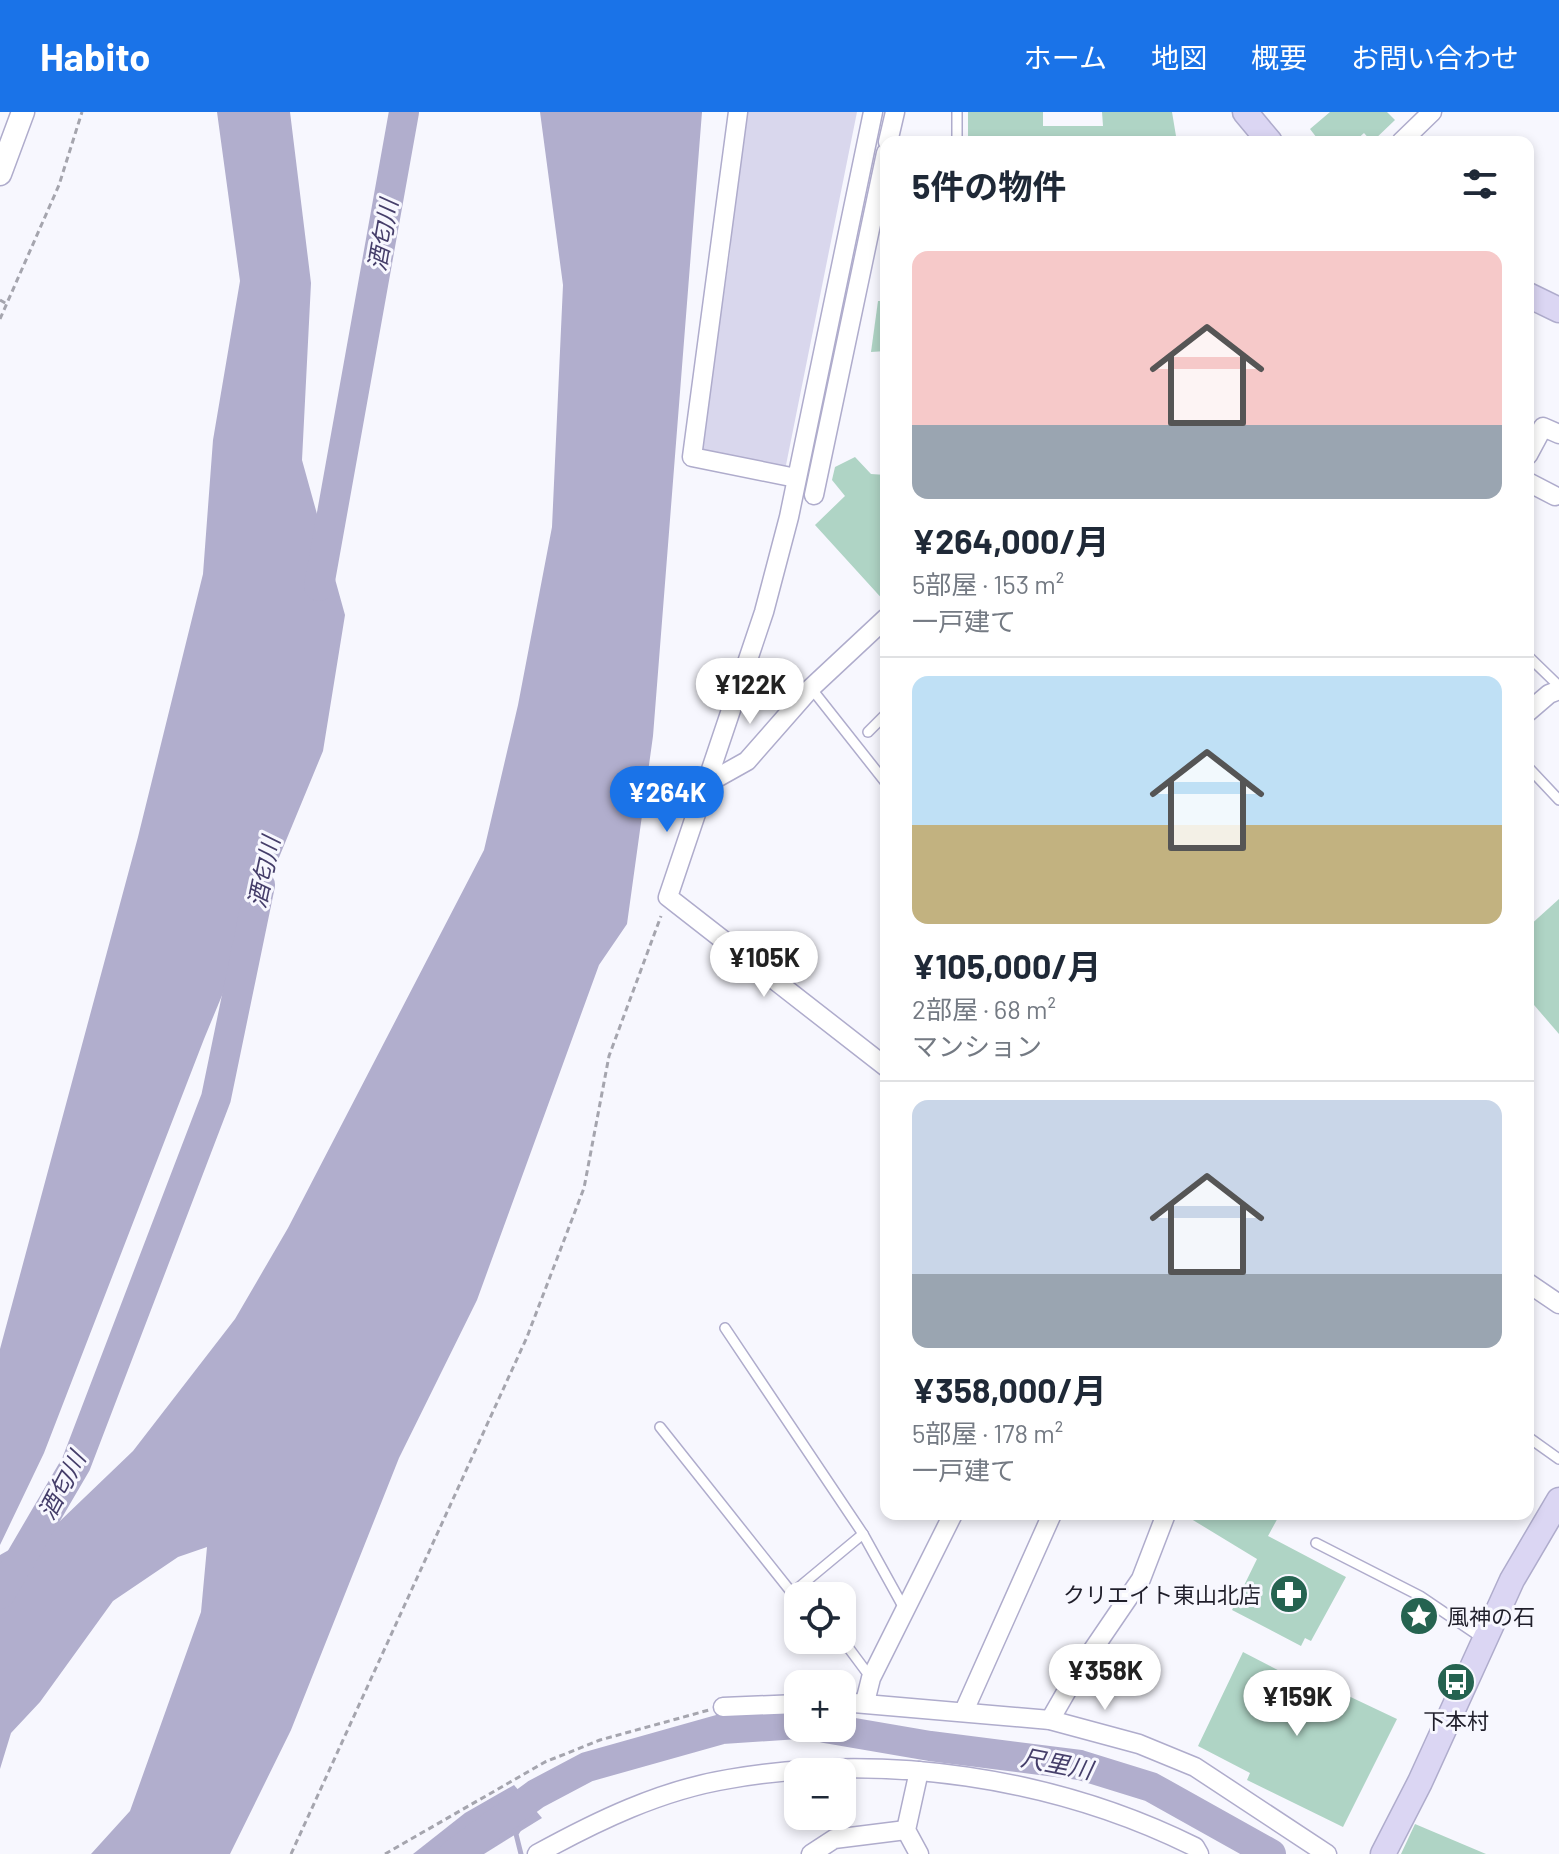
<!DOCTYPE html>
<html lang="ja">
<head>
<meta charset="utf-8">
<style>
	:root { --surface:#fff; --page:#f6f6f7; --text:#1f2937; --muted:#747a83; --line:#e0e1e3; --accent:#1a73e8 }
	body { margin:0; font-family:Barlow,"Noto Sans JP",sans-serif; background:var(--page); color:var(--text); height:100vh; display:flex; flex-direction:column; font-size:30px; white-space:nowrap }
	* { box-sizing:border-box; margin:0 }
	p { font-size:26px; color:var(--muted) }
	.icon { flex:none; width:44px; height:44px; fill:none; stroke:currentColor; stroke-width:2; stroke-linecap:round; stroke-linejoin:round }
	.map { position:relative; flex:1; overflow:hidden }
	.sheet { position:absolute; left:880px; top:24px; width:654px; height:1384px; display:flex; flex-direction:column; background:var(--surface); border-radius:16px; box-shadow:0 4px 12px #0003 }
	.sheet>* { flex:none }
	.tools { position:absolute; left:784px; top:1470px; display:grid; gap:16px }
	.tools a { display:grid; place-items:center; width:72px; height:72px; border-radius:16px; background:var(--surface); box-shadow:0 4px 12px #0003; font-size:40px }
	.price { position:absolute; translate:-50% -68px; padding:0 18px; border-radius:28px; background:#fff; color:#222; font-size:26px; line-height:52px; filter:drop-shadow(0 2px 4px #0008) }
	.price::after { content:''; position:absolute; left:50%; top:48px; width:24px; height:18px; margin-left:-12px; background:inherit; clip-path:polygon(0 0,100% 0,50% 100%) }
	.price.active { background:var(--accent); color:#fff }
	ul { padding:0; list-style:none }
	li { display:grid; align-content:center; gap:16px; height:424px; padding:0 32px }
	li+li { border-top:2px solid var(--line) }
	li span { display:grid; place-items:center; height:248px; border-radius:16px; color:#555 }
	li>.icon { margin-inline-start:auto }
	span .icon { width:144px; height:144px; fill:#fffc; stroke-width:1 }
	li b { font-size:34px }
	h2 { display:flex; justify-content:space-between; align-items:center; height:96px; padding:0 32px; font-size:34px }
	header { display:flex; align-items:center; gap:48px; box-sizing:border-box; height:112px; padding:0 40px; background:var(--accent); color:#fff }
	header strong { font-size:38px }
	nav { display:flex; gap:44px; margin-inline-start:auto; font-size:28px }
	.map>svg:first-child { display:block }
</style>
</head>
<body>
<header>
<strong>Habito</strong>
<nav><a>ホーム</a><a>地図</a><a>概要</a><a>お問い合わせ</a></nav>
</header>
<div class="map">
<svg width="1559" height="1742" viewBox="0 0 1559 1742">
	<rect width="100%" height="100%" fill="#f7f7fe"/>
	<polygon fill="#d9d7ed" points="746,0 857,0 785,358 707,343 700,335 730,141 735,74"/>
	<g fill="#b1aecd">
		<polygon points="217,0 290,0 311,171 302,348 345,503 323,639 204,927 44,1341 0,1433 0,1237 138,725 203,462 213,328 240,169"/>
		<polygon points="540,0 702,0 653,624 627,812 599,853 477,1188 399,1346 291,1618 230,1742 91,1742 130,1699 201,1500 207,1435 178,1445 113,1489 40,1590 11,1621 0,1657 0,1443 60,1409 133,1339 235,1207 288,1116 484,738 518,593 552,415 563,173"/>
		<polygon points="514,1673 542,1706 484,1742 413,1742 465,1701"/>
	</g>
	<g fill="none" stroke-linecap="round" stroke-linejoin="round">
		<polyline stroke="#b1aecd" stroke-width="5" points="519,1717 516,1722 521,1742"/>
		<g stroke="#b1aecd" stroke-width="30">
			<polyline points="319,474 404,0"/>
			<polyline points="0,1482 76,1352 216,986 260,773"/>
			<polyline points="825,1616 930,1634 1080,1653 1151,1675 1271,1742"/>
			<polyline points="454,1742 536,1682 587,1655 722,1617 798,1612"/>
		</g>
	</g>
	<g fill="#afd4c5">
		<polygon points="968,0 1043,0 1043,14 1103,14 1102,0 1172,0 1177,30 968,30"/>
		<polygon points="1330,0 1387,0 1395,8 1372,30 1364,21 1354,30 1320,30 1310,17"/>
		<polygon points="878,189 886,189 886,239 871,240"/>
		<polygon points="855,345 871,362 886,363 886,491 815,413 845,384 832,368 835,355"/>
		<polygon points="1559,787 1559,922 1528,886 1528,815"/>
		<polygon points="1183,1402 1280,1402 1268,1424 1346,1465 1311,1529 1305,1526 1301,1534 1232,1498 1257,1447"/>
		<polygon points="1243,1540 1299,1569 1302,1562 1397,1607 1343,1715 1247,1668 1250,1661 1198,1634"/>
		<polygon points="1415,1712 1486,1742 1401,1742"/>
	</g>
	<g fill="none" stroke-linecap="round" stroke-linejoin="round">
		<g stroke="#afaccc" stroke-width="12">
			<g id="service">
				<polyline points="957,0 957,30"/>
				<polyline points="1528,544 1559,574"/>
				<polyline points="811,576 886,671"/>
				<polyline points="868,620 886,602"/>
				<polyline points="1528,655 1559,688"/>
				<polyline points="725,1216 863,1422 905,1498"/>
				<polyline points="660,1315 792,1481 863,1422"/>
				<polyline points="1528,1325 1559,1347"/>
				<polyline points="1316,1431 1420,1484 1482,1526"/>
				<polyline points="842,1527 871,1566"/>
			</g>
		</g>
		<g stroke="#afaccc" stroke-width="21">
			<g id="minor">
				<polyline points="738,0 692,345 796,366"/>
				<polyline points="873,0 789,405 764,500 668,785 886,955"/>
				<polyline points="888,30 895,0"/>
				<polyline points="1401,30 1432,0"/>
				<polyline points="1528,343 1543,315 1559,322"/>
				<polyline points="1528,370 1555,384"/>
				<polyline points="814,383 886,41"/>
				<polyline points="1528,600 1549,582 1559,578"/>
				<polyline points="706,672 747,649 811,576 886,506"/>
				<polyline points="1528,1171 1559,1192"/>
				<polyline points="842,1590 1050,1608 1139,1632 1195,1655 1327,1742"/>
				<polyline points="865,1590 871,1566 953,1402"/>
				<polyline points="723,1595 798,1592"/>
				<polyline points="964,1599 1052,1402"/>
				<polyline points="1050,1608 1077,1561 1141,1467 1166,1402"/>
				<polyline points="919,1659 906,1718 919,1742"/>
				<path d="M537,1742C597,1709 661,1678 729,1667C884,1640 1054,1665 1195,1735L1199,1742"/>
				<polyline points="811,1742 834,1727 906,1718"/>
			</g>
		</g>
		<g stroke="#afaccc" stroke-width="25">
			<polyline id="tertiary" points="0,62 23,0"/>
		</g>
		<g stroke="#afaccc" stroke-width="27">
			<g id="secondary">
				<polyline points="1245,0 1270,30"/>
				<polyline points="1528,183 1559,198"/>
				<polyline points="1383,1742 1420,1670 1512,1468 1559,1388"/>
			</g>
		</g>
		<g stroke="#a5a5ae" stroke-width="3" stroke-dasharray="6 4" stroke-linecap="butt">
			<polyline points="0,188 7,192"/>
			<polyline points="0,207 59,73 82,0"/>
			<polyline points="291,1742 527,1225 584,1076 609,944 661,804"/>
			<polyline points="385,1742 545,1650 600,1628 709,1598"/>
		</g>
		<use href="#service" stroke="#fff" stroke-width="9"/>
		<use href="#minor" stroke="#fff" stroke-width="18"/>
		<use href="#tertiary" stroke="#fff" stroke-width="22"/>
		<use href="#secondary" stroke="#dbd6f3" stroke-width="24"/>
	</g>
	<defs>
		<g id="pharmacy-disc" transform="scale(2)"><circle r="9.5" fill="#256350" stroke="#f7f7fe"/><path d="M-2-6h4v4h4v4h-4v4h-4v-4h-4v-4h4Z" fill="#fff"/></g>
		<g id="sight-disc" transform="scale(2)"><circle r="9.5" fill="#256350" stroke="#f7f7fe"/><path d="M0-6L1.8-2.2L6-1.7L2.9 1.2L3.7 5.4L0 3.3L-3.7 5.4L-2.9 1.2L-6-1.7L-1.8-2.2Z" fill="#fff"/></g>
		<g id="bus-disc" transform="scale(2)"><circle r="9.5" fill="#256350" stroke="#f7f7fe"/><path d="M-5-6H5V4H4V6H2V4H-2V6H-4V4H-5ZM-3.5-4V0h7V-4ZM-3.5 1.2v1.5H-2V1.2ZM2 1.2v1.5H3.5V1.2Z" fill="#fff"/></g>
	</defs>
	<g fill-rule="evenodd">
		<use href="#pharmacy-disc" x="1289" y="1482"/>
		<use href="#sight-disc" x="1419" y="1504"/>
		<use href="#bus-disc" x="1456" y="1570"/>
	</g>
	<g text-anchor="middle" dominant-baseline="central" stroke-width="6" stroke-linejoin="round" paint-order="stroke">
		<g font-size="22" fill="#201f2b" stroke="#f7f7fe" text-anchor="end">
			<text x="1261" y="1482">クリエイト東山北店</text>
			<text x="1447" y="1504" text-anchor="start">風神の石</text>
			<text x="1456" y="1608" text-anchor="middle">下本村</text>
		</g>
		<g font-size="24" font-style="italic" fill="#453e6a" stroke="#f7f7fe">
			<text transform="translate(382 123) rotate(-80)">酒匂川</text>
			<text transform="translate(263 760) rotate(-78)">酒匂川</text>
			<text transform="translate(61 1373) rotate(-62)">酒匂川</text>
			<text transform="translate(1057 1651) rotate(11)">尺里川</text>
		</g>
	</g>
</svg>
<div class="tools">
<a><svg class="icon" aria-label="locate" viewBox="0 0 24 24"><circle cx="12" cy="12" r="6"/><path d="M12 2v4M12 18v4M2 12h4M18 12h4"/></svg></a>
<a>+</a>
<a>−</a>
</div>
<b class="price" style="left:750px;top:614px">¥122K</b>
<b class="price active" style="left:667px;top:722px">¥264K</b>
<b class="price" style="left:764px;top:887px">¥105K</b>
<b class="price" style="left:1105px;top:1600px">¥358K</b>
<b class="price" style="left:1297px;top:1626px">¥159K</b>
<section class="sheet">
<h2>5件の物件<svg class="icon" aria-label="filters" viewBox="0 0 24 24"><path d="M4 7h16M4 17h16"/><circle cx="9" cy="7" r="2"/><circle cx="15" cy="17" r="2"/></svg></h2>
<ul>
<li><span style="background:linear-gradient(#f6c9c9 70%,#9aa5b1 0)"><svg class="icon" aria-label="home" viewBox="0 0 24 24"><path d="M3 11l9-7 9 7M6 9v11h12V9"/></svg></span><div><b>¥264,000/月</b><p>5部屋 · 153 m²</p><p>一戸建て</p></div></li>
<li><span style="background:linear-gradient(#bfe0f5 60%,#c2b280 0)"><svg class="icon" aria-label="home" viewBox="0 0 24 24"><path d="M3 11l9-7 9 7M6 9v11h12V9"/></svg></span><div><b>¥105,000/月</b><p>2部屋 · 68 m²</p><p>マンション</p></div></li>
<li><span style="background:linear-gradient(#c9d6e8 70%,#9aa5b1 0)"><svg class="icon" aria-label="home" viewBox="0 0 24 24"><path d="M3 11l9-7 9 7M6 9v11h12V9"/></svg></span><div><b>¥358,000/月</b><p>5部屋 · 178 m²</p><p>一戸建て</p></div></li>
</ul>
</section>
</div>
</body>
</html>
